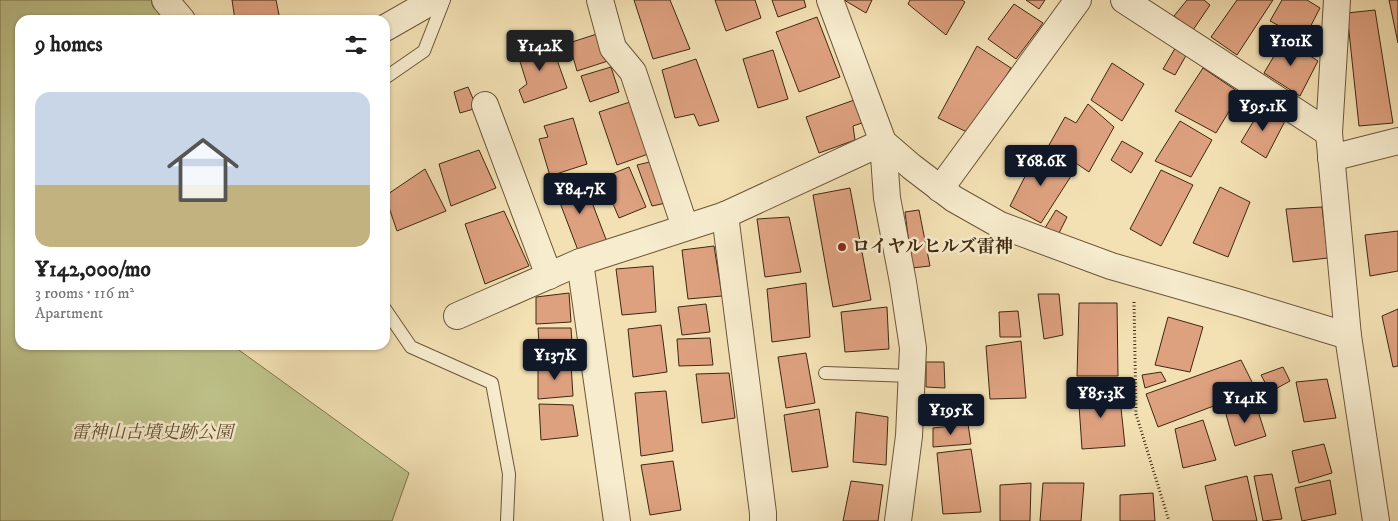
<!DOCTYPE html>
<html lang="en">
<head>
<meta charset="utf-8">
<style>
	:root { --surface:#fff; --page:#f6f6f6; --text:#222; --muted:#767676; --line:#e0e0e0; --accent:#111827 }
	body { margin:0; font-family:"IM FELL DW Pica","Noto Serif JP",serif; background:var(--page); color:var(--text); height:100vh; display:flex; flex-direction:column; font-size:19px; white-space:nowrap }
	* { box-sizing:border-box; margin:0 }
	p { font-size:16px; color:var(--muted) }
	.icon { flex:none; width:28px; height:28px; fill:none; stroke:currentColor; stroke-width:2; stroke-linecap:round; stroke-linejoin:round }
	.map { position:relative; flex:1; overflow:hidden }
	.sheet { position:absolute; left:15px; top:15px; width:375px; height:335px; display:flex; flex-direction:column; background:var(--surface); border-radius:15px; box-shadow:0 1px 4px #0004 }
	.sheet>* { flex:none }
	.price { position:absolute; translate:-50% -42px; padding:0 11px; border-radius:5px; background:var(--accent); color:#fff; font-size:16px; line-height:32px; filter:drop-shadow(0 1px 2px #0008) }
	.price::after { content:''; position:absolute; left:50%; top:30px; width:15px; height:11px; margin-left:-8px; background:inherit; clip-path:polygon(0 0,100% 0,50% 100%) }
	.price.current { background:#222; color:#fff }
	ul { padding:0; list-style:none }
	li { display:grid; align-content:center; gap:10px; height:265px; padding:0 20px }
	li+li { border-top:1px solid var(--line) }
	li span { display:grid; place-items:center; height:155px; border-radius:15px; color:#555 }
	li>.icon { margin-inline-start:auto }
	span .icon { width:90px; height:90px; fill:#fffc; stroke-width:1 }
	li b { font-size:21px }
	h2 { display:flex; justify-content:space-between; align-items:center; height:60px; padding:0 20px; font-size:21px }
	.map>svg:first-child { display:block }
</style>
</head>
<body>
<div class="map">
<svg width="1398" height="521" viewBox="0 0 1398 521">
	<rect width="100%" height="100%" fill="#f3e1b4"/>
	<filter id="stains"><feTurbulence type="fractalNoise" baseFrequency=".004" numOctaves="4"/><feColorMatrix values="0 0 0 0 .2 0 0 0 0 .09 0 0 0 0 .02 0 0 0 .5 -.17"/></filter>
	<radialGradient id="worn" r=".72"><stop offset=".6" stop-color="#630" stop-opacity="0"/><stop offset="1" stop-color="#630" stop-opacity=".3"/></radialGradient>
	<polygon fill="#bec28a" stroke="#7e754c" points="0,0 166,0 182,20 20,20 20,345 232,345 409,473 392,521 0,521"/>
	<g fill="#dea180" stroke="#3f280f">
		<polygon points="232,0 276,0 280,20 235,20"/>
		<polygon points="634,0 670,0 690,49 653,59"/>
		<polygon points="715,0 755,0 761,18 726,31"/>
		<polygon points="772,0 804,0 806,7 778,17"/>
		<polygon points="844,0 872,0 866,13"/>
		<polygon points="910,0 962,0 965,2 946,35 908,4"/>
		<polygon points="1026,0 1045,0 1039,9"/>
		<polygon points="1187,0 1204,0 1210,5 1193,30 1174,16"/>
		<polygon points="1237,0 1273,0 1237,55 1211,37"/>
		<polygon points="1282,0 1307,0 1320,8 1304,39 1270,21"/>
		<polygon points="1389,0 1398,0 1398,43"/>
		<polygon points="1014,4 1043,23 1016,59 988,39"/>
		<polygon points="1375,10 1393,123 1359,126 1347,13"/>
		<polygon points="817,17 840,77 799,92 776,32"/>
		<polygon points="603,32 611,60 577,71 569,43"/>
		<polygon points="1284,39 1318,61 1300,96 1264,73"/>
		<polygon points="550,40 567,88 524,103 519,90 527,84 517,52"/>
		<polygon points="1177,45 1188,52 1175,75 1163,69"/>
		<polygon points="977,46 1011,68 971,134 938,118"/>
		<polygon points="773,50 788,99 758,108 743,59"/>
		<polygon points="696,59 719,121 699,126 694,114 675,118 662,70"/>
		<polygon points="1112,63 1144,84 1122,121 1091,100"/>
		<polygon points="611,67 619,92 590,102 581,76"/>
		<polygon points="1203,68 1240,93 1216,133 1175,111"/>
		<polygon points="468,87 477,108 460,113 454,92"/>
		<polygon points="860,98 868,121 853,126 855,140 819,153 806,117"/>
		<polygon points="633,101 651,153 617,165 599,112"/>
		<polygon points="1088,104 1114,127 1089,172 1049,145 1065,117 1076,123"/>
		<polygon points="1262,107 1285,121 1266,158 1241,142"/>
		<polygon points="573,118 587,164 550,176 539,139 548,137 544,126"/>
		<polygon points="1180,121 1212,140 1191,177 1155,161"/>
		<polygon points="1122,141 1143,153 1131,173 1111,160"/>
		<polygon points="1039,149 1073,173 1041,223 1010,206"/>
		<polygon points="479,150 496,188 451,206 439,164"/>
		<polygon points="654,161 666,203 652,206 637,165"/>
		<polygon points="629,167 646,207 619,218 602,178"/>
		<polygon points="425,169 446,211 397,231 385,196"/>
		<polygon points="1161,170 1193,185 1161,246 1130,229"/>
		<polygon points="582,176 607,242 579,253 554,187"/>
		<polygon points="1220,187 1250,202 1228,257 1193,243"/>
		<polygon points="850,188 871,300 833,307 813,195"/>
		<polygon points="1322,207 1328,258 1293,262 1286,209"/>
		<polygon points="919,210 930,266 912,268 905,212"/>
		<polygon points="1056,210 1067,217 1058,235 1045,228"/>
		<polygon points="504,211 529,266 485,284 465,224"/>
		<polygon points="789,217 801,272 765,277 757,219"/>
		<polygon points="1398,231 1398,271 1370,276 1365,235"/>
		<polygon points="714,246 722,296 688,299 682,250"/>
		<polygon points="653,266 656,312 622,315 616,269"/>
		<polygon points="806,283 810,337 772,342 767,289"/>
		<polygon points="569,293 571,322 536,324 536,297"/>
		<polygon points="1038,294 1059,294 1063,335 1044,339"/>
		<polygon points="1079,303 1117,303 1118,376 1077,376"/>
		<polygon points="706,304 710,332 682,335 678,307"/>
		<polygon points="887,307 889,349 845,352 841,312"/>
		<polygon points="1398,309 1398,366 1393,367 1382,316"/>
		<polygon points="1018,311 1021,337 1000,337 999,312"/>
		<polygon points="1168,317 1203,327 1190,372 1155,365"/>
		<polygon points="661,325 667,372 633,377 628,329"/>
		<polygon points="538,328 571,328 573,358 540,359"/>
		<polygon points="710,338 713,365 679,366 677,339"/>
		<polygon points="1021,341 1026,398 990,399 986,346"/>
		<polygon points="806,353 815,403 786,408 778,357"/>
		<polygon points="1241,360 1256,390 1158,427 1146,394"/>
		<polygon points="926,362 944,362 945,388 926,387"/>
		<polygon points="538,364 571,364 573,396 538,399"/>
		<polygon points="1283,367 1290,381 1270,392 1261,375"/>
		<polygon points="1161,372 1166,381 1145,388 1142,375"/>
		<polygon points="729,373 735,418 702,423 696,374"/>
		<polygon points="1327,379 1336,418 1304,422 1296,382"/>
		<polygon points="1119,389 1125,446 1082,449 1078,390"/>
		<polygon points="666,391 673,451 641,456 635,393"/>
		<polygon points="1255,402 1266,436 1235,446 1225,411"/>
		<polygon points="539,404 573,405 578,436 541,440"/>
		<polygon points="819,409 828,467 792,472 784,415"/>
		<polygon points="856,412 888,417 886,465 853,462"/>
		<polygon points="1203,420 1216,460 1183,468 1175,429"/>
		<polygon points="968,424 971,444 933,447 933,428"/>
		<polygon points="1324,444 1332,473 1299,483 1292,451"/>
		<polygon points="971,449 981,512 943,514 937,453"/>
		<polygon points="673,461 681,510 650,515 641,465"/>
		<polygon points="1272,474 1282,519 1263,521 1254,476"/>
		<polygon points="1247,476 1257,521 1213,521 1205,486"/>
		<polygon points="1330,480 1336,514 1302,521 1295,488"/>
		<polygon points="851,481 883,485 878,521 843,521"/>
		<polygon points="1031,483 1030,521 1000,521 1000,485"/>
		<polygon points="1043,483 1084,483 1081,521 1040,521"/>
		<polygon points="1153,493 1155,521 1120,521 1120,495"/>
	</g>
	<g fill="none" stroke-linecap="round" stroke-linejoin="round">
		<g stroke="#6c5638" stroke-width="14">
			<g id="lane">
				<polyline points="385,78 424,51 444,0"/>
				<polyline points="385,309 411,347 492,383 509,474 507,521"/>
				<polyline points="825,373 912,376"/>
			</g>
		</g>
		<g stroke="#6c5638" stroke-width="28">
			<g id="street">
				<polyline points="165,0 182,20"/>
				<polyline points="600,0 613,48 633,72 685,227"/>
				<polyline points="830,0 883,142 912,167 954,199 1000,225 1111,266 1240,303 1348,336 1376,521"/>
				<polyline points="1124,0 1329,133"/>
				<polyline points="1337,0 1329,133 1348,336"/>
				<polyline points="385,28 434,0"/>
				<polyline points="485,105 549,276"/>
				<polyline points="1331,158 1398,141"/>
				<polyline points="940,189 1078,0"/>
				<polyline points="725,215 763,513 763,521"/>
				<polyline points="580,262 617,521"/>
				<polyline points="457,316 580,262 725,215 883,142 887,198 903,282 913,348 909,436 898,521"/>
			</g>
		</g>
		<polyline stroke="#3f280f" stroke-width="3" stroke-dasharray="1 2.5" stroke-linecap="butt" points="1134,302 1136,414 1169,521"/>
		<use href="#lane" stroke="#f7ecce" stroke-width="12"/>
		<use href="#street" stroke="#f7ecce" stroke-width="26"/>
	</g>
	<circle fill="#8f2418" stroke="#f7ecce" stroke-width="2" cx="842" cy="247" r="5"/>
	<g text-anchor="middle" dominant-baseline="central" stroke-width="5" stroke-linejoin="round" paint-order="stroke">
		<g font-size="18" font-weight="bold" fill="#3f280f" stroke="#f7ecce" text-anchor="start">
			<text x="852" y="247">ロイヤルヒルズ雷神</text>
		</g>
		<g font-size="18" font-style="italic" fill="#5f4e2e" stroke="#f7ecce">
			<text x="152" y="433">雷神山古墳史跡公園</text>
		</g>
	</g>
	<rect width="100%" height="100%" filter="url(#stains)"/>
	<rect width="100%" height="100%" fill="url(#worn)"/>
</svg>
<b class="price" style="left:1291px;top:67px">¥101K</b>
<b class="price current" style="left:540px;top:72px">¥142K</b>
<b class="price" style="left:1263px;top:132px">¥95.1K</b>
<b class="price" style="left:1041px;top:187px">¥68.6K</b>
<b class="price" style="left:580px;top:215px">¥84.7K</b>
<b class="price" style="left:555px;top:381px">¥137K</b>
<b class="price" style="left:1101px;top:419px">¥85.3K</b>
<b class="price" style="left:1245px;top:424px">¥141K</b>
<b class="price" style="left:951px;top:436px">¥195K</b>
<section class="sheet">
<h2>9 homes<svg class="icon" aria-label="filters" viewBox="0 0 24 24"><path d="M4 7h16M4 17h16"/><circle cx="9" cy="7" r="2"/><circle cx="15" cy="17" r="2"/></svg></h2>
<ul>
<li><span style="background:linear-gradient(#c9d6e8 60%,#c2b280 0)"><svg class="icon" aria-label="home" viewBox="0 0 24 24"><path d="M3 11l9-7 9 7M6 9v11h12V9"/></svg></span><div><b>¥142,000/mo</b><p>3 rooms · 116 m²</p><p>Apartment</p></div></li>
</ul>
</section>
</div>
</body>
</html>
